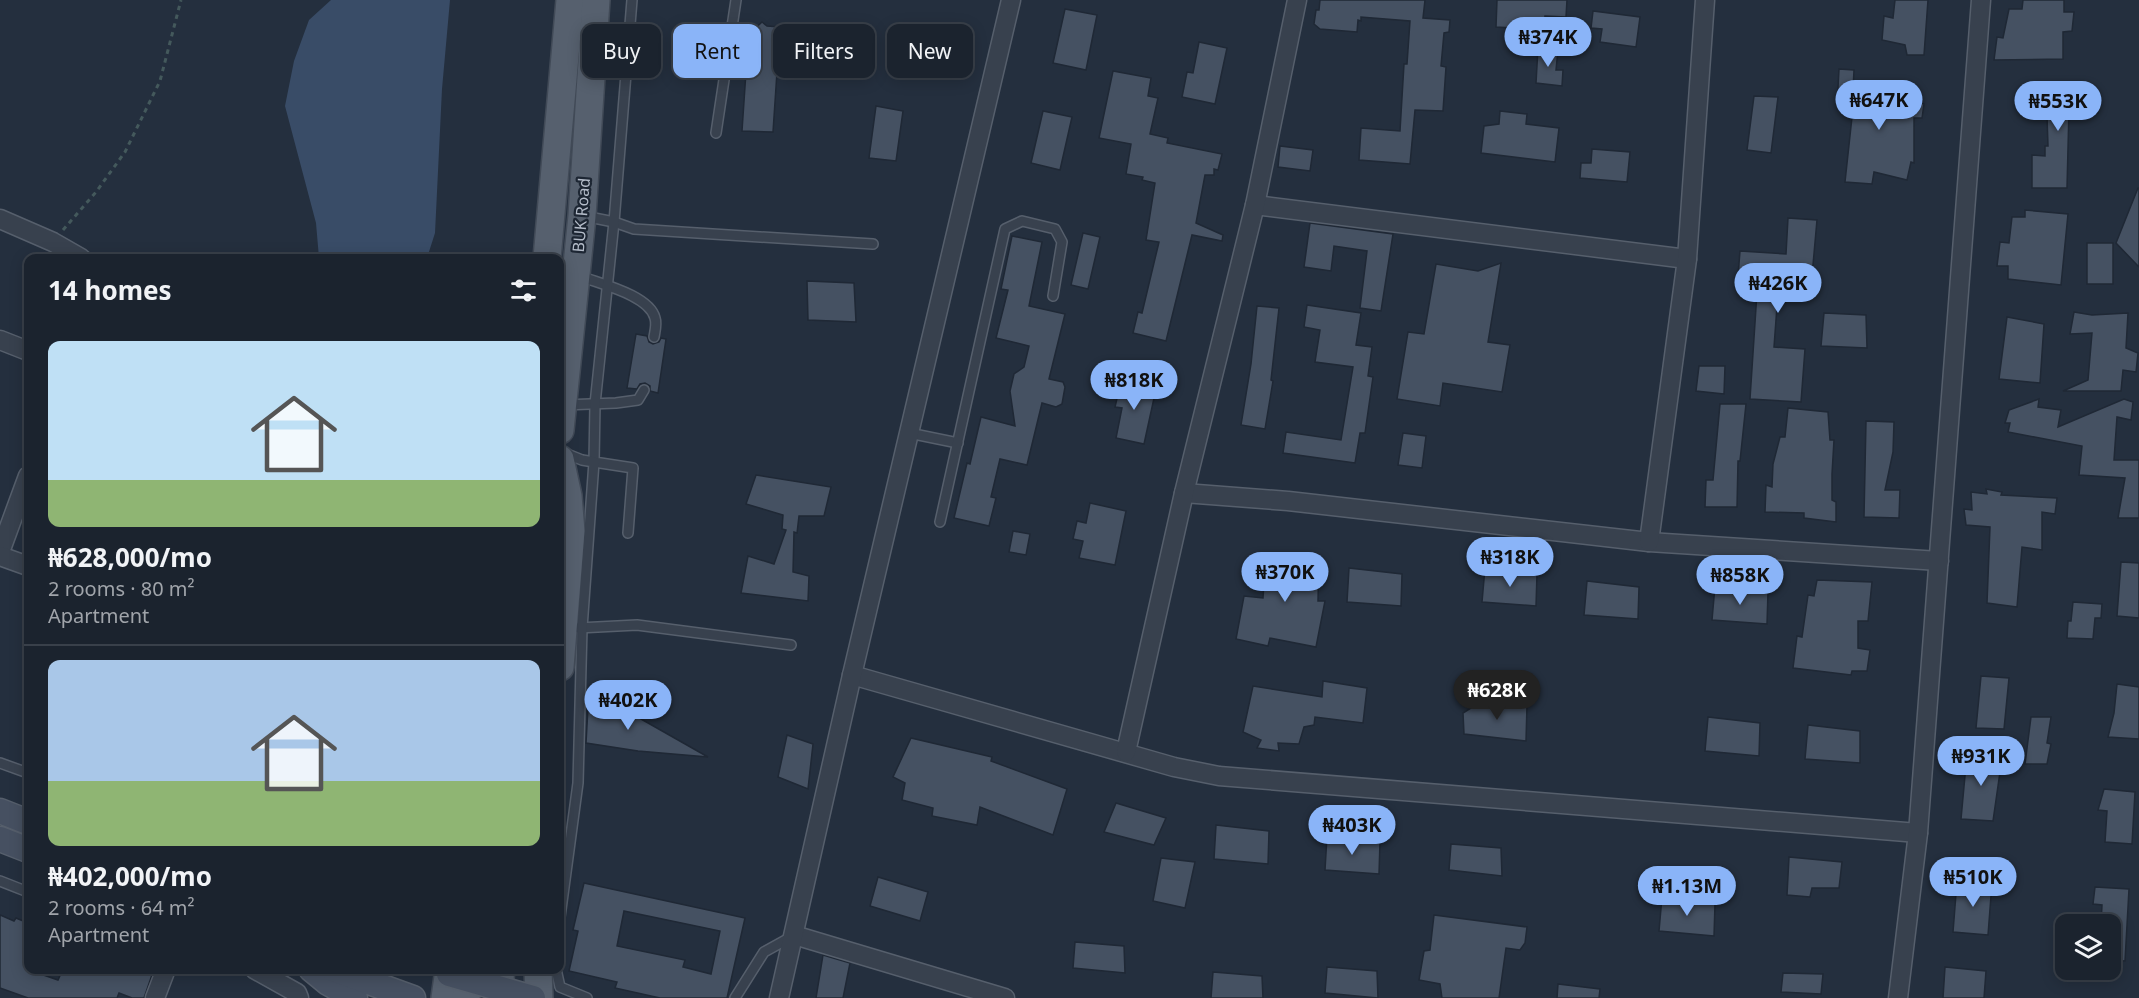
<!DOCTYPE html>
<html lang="en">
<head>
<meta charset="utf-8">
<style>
	:root { --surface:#1b232e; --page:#282f3a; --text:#f1f3f6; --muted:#a0a4aa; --line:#39404a; --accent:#8ab4f8 }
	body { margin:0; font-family:"Noto Sans",sans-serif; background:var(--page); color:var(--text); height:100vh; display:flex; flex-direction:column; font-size:22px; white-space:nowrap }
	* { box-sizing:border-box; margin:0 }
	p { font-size:20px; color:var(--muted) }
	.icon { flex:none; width:33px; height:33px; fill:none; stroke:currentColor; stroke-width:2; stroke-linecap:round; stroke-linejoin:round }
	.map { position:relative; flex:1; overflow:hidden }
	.side { position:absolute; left:24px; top:254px; width:540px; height:720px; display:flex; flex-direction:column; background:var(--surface); border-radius:12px; box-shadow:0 3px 15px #0003,0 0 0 2px var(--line) }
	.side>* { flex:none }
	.banner { position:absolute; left:582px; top:24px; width:570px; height:54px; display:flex; gap:12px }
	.buttons { position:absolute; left:2055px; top:914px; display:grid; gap:12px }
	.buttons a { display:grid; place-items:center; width:66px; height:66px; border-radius:12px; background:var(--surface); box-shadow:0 3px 15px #0003,0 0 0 2px var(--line); font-size:30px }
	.price { position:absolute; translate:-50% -51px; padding:0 14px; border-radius:21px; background:var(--accent); color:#111; font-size:20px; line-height:39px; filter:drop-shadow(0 2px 3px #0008) }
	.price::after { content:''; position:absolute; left:50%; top:36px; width:18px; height:14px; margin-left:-9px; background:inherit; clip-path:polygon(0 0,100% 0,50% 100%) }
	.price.active { background:#222; color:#fff }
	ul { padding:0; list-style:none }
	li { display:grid; align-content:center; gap:12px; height:318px; padding:0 24px }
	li+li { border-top:2px solid var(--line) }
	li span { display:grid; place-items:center; height:186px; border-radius:12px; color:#555 }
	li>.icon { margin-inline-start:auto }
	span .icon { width:108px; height:108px; fill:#fffc; stroke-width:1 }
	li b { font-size:26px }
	h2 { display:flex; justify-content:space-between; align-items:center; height:72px; padding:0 24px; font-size:26px }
	.chip { padding:0 21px; border-radius:12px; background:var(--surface); box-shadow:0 3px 15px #0003,0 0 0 2px var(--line); font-size:21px; line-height:54px }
	.chip.active { background:var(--accent); color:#111 }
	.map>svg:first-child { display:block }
</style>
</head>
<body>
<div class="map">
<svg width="2139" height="998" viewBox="0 0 2139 998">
	<rect width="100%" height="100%" fill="#242f3e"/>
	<polygon fill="#394c67" points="331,0 450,0 442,89 435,233 427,258 319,258 316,223 285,106 294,61 309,20"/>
	<g fill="#455162" stroke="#1f2835" stroke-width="1.5" fill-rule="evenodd">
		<polygon points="1320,0 1425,0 1423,18 1450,20 1449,32 1444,33 1441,66 1446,67 1443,111 1415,110 1410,164 1359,160 1361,128 1400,131 1404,64 1407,64 1410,21 1361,17 1361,21 1358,20 1357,32 1320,29 1314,24 1316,10 1319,10"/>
		<polygon points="1497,0 1567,0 1566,17 1545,16 1544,30 1496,27"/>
		<polygon points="1895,0 1928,0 1924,55 1907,55 1905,45 1882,40 1884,16 1893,18"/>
		<polygon points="2023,0 2064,0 2064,12 2074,12 2072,31 2063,32 2063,59 1994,60 1997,37 2003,38 2009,9 2022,9"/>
		<polygon points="1065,9 1097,15 1086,70 1053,63"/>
		<polygon points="1593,11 1640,17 1636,47 1600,42 1602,29 1591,28"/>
		<polygon points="762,22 767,26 780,27 773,132 742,131 748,42 745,38"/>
		<polygon points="1199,42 1227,48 1215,104 1182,97 1187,72 1193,73"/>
		<polygon points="1538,48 1558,50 1556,70 1563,70 1562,86 1536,83"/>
		<polygon points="1839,69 1854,70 1853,91 1915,92 1913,100 1924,104 1922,118 1914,118 1914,163 1911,162 1907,180 1874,172 1872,184 1845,182 1853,108 1837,106"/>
		<polygon points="1113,71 1151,78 1148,96 1158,98 1150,134 1168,138 1167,143 1222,154 1218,170 1214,169 1214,175 1205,175 1196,223 1223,235 1222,241 1192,235 1166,341 1133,333 1138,312 1142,313 1159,242 1146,240 1155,183 1142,180 1143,177 1126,174 1131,144 1099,138"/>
		<polygon points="2037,84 2070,86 2070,90 2098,93 2098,113 2069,109 2067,188 2032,188 2032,155 2045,156 2045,146 2048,146 2047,116 2036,115"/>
		<polygon points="1754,96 1778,97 1771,153 1747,150"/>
		<polygon points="876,106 903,111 896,161 869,158"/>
		<polygon points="1043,111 1072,117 1060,170 1031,163"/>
		<polygon points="1500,111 1527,114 1526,124 1559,128 1555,162 1481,153 1484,126 1499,124"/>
		<polygon points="1280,146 1313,150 1310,171 1278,167"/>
		<polygon points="1592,149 1630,152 1627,182 1580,178 1581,163 1591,163"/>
		<polygon points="2138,188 2139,188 2139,267 2116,243"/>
		<polygon points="2025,210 2068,214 2061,285 2008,279 2008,266 1997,266 2000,242 2009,243 2012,217 2025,217"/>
		<polygon points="1788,218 1817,220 1812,276 1783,274 1783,279 1779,279 1774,347 1805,349 1801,402 1750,399 1758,277 1738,276 1740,251 1786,254"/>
		<polygon points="1310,223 1393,234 1381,311 1360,308 1367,251 1334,246 1331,271 1304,267"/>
		<polygon points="1083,233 1100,237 1088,289 1071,285"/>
		<polygon points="1012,236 1042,242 1029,306 1065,314 1049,379 1063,382 1065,387 1062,404 1056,407 1042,403 1027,465 1000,459 991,497 996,498 989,526 954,518 967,463 970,464 981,417 1015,426 1010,391 1014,374 1024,367 1029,346 996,338 1008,290 1001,289"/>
		<rect x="2087" y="243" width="26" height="41"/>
		<polygon points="1501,263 1488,342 1510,345 1502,392 1443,383 1440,406 1397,399 1408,332 1424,334 1436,264 1478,271"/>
		<polygon points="807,281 854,283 856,322 808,320"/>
		<polygon points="1307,305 1361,313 1356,345 1372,347 1368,376 1373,377 1365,433 1360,433 1355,463 1283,453 1286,432 1341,440 1353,367 1315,362 1320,330 1304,327"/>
		<polygon points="1257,306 1279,308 1271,380 1273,381 1265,429 1241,425 1251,364"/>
		<polygon points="2074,312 2092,315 2128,313 2126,348 2138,353 2136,372 2123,370 2121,391 2063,391 2088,380 2092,333 2070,334"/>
		<polygon points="1824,313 1866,315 1867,348 1821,346"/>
		<polygon points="2007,317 2044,324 2040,383 1999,379"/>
		<polygon points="636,334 647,336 649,342 653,344 659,342 661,338 666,339 658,393 650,391 650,386 645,383 640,384 637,389 627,388"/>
		<polygon points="1699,366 1725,366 1724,394 1696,391"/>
		<polygon points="1121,381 1156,389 1144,444 1116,438 1122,408 1115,407"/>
		<polygon points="2039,399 2038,407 2061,410 2058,427 2124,399 2133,402 2131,420 2117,417 2114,460 2139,460 2139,518 2118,518 2125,478 2079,475 2082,446 2008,432 2010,423 2005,423 2009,410"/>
		<polygon points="1720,404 1746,404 1740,461 1738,461 1737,507 1705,507 1706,480 1713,480"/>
		<polygon points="1788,408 1828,412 1830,440 1834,440 1832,474 1832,500 1836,502 1836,522 1804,518 1804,513 1765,512 1766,485 1772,487 1773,464 1780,437 1785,437"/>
		<polygon points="1866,421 1894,422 1893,452 1885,490 1900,490 1899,518 1864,517"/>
		<polygon points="1403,433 1426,436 1422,468 1398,465"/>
		<polygon points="756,475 831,487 824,516 799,516 797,533 794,532 793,572 809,576 808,601 741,593 748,556 774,564 786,530 782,529 783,515 746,504"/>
		<polygon points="1986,489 2002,492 2001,495 2057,498 2055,514 2042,512 2042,550 2022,547 2017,607 1987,603 1990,527 1966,525 1964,509 1972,510 1971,492 1987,494"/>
		<polygon points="1090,503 1126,511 1115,565 1079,558 1083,541 1073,539 1077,521 1086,523"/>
		<polygon points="1013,531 1030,534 1026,555 1009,552"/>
		<polygon points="1266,553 1319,558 1318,601 1325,601 1316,647 1270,638 1268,646 1236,639 1244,596 1263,598"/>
		<polygon points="2121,562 2139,563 2139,618 2117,616"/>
		<polygon points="1349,568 1402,574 1401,606 1347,602"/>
		<polygon points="1485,568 1537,574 1536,606 1482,602"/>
		<polygon points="1817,580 1872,582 1868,621 1858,621 1858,648 1870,650 1867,671 1852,671 1851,675 1793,668 1797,636 1802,637 1808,595 1814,596"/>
		<polygon points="1587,581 1639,587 1638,619 1584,615"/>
		<polygon points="1715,586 1768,592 1767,624 1712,620"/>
		<polygon points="2073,602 2102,604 2101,618 2095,618 2093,639 2067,638 2068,621 2071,621"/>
		<polygon points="1981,676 2009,678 2004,729 1976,728"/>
		<polygon points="1323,681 1367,688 1363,723 1315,717 1314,725 1304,727 1299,744 1278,743 1279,751 1257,748 1261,740 1243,732 1253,686 1322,697"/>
		<polygon points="2117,684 2139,687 2139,739 2108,737 2114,713"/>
		<polygon points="589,690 597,694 708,757 638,751 586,743"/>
		<polygon points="1492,700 1527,705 1526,741 1464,734 1463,713 1474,706 1487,707"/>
		<polygon points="1708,717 1760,723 1759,756 1705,751"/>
		<polygon points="2031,717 2051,717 2047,743 2051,744 2047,764 2025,764"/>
		<polygon points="1808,725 1860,731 1860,763 1805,759"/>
		<polygon points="787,735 813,744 808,789 778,777"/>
		<polygon points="911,738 992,757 991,761 1067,789 1053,835 980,807 977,825 932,816 933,808 902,800 905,783 893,777"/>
		<polygon points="1967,754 2002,758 1993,821 1961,819"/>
		<polygon points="2104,789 2135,792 2132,844 2105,842 2107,811 2098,810"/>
		<polygon points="1116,803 1166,818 1154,845 1104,832"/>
		<polygon points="1216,825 1269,831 1268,864 1214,859"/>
		<polygon points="1327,836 1380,842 1379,874 1325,870"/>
		<polygon points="1451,844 1501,848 1502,876 1449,870"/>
		<polygon points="1789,857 1842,862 1839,888 1812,888 1810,897 1787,895"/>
		<polygon points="1161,858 1195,862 1185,908 1153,901"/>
		<polygon points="878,877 928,892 920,921 870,906"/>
		<polygon points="1957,881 1992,883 1988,935 1953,932"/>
		<path d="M584,883L745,918L727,998H660L615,988L617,982L569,971L578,931L573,930ZM624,911L720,931L711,974L683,967L685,960L617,946Z"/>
		<polygon points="2095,887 2129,889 2125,961 2110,960 2110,924 2101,924 2102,905 2093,904"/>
		<polygon points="1662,897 1715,904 1714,936 1659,931"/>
		<polygon points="0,915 14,921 16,918 28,923 28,960 26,969 58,980 63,969 145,969 153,972 144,998 132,998 119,993 117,998 28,998 0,988"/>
		<polygon points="1434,915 1527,927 1525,943 1520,950 1506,948 1499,998 1442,998 1440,984 1419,980 1424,951 1430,950"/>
		<polygon points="1075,942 1124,946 1125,973 1073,968"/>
		<polygon points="823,955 850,963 843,998 816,998"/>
		<polygon points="1327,967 1377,971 1378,998 1325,993"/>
		<polygon points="1945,967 1986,971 1984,998 1943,998"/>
		<polygon points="1213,972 1262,976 1263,998 1211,998"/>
		<polygon points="1783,973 1823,974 1821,994 1781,992"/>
		<polygon points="1558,984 1600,989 1599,998 1557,998"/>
	</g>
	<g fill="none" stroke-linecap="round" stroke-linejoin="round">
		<g stroke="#565f6c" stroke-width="12">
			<g id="lane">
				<polyline points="716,133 736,0"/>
				<polyline points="584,216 614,222 634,229 873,244"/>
				<path d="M580,276C600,284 649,295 655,318C657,324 655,331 654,337"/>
				<polyline points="564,405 616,403 638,400 644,390"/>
				<polyline points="909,433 958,443"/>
				<polyline points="940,522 1005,229 1022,221 1055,229 1062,242 1053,296"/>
				<polyline points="628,533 633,468 594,462 595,404 614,222 632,0"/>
				<polyline points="578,628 637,625 791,645"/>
				<polyline points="0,763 28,773"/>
				<polyline points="0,881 28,892"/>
				<polyline points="560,917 578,783 582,628 594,462 582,460 562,452"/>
				<polyline points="556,969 560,987 587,998"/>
				<polyline points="735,998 764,952 793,936"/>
			</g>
		</g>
		<g stroke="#565f6c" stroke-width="21">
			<g id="street">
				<polyline points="1255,205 1687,259"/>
				<polyline points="0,219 53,242 81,258"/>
				<polyline points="0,340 28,351"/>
				<polyline points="1184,493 1288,501 1649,542 1939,561"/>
				<polyline points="1649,542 1687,259 1705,0"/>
				<polyline points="0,552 28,476"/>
				<polyline points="0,556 28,566"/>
				<polyline points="852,675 1174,767 1219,776 1918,833"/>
				<polyline points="1126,752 1184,493 1255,205 1297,0"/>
				<polyline points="794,935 1005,998"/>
				<polyline points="254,969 297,993 299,998"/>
				<polyline points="155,998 166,969"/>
				<polyline points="779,998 852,675 1011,0"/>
				<polyline points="1898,998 1918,833 1981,0"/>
			</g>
		</g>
		<g stroke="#565f6c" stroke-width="27">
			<g id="secondary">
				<polyline points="0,811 28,822"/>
				<polyline points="0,839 28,850"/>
				<polyline points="311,969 328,983 355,998"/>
				<polyline points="333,969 413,998"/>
			</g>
		</g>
		<g stroke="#414a57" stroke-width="30">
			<g id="primary">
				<polyline points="547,258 570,0"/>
				<polyline points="560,430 582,216 596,0"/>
				<polyline points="560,459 568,496 571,531 560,667"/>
				<polyline points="538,969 539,998"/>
				<polyline points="445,998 449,969"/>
				<polyline points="466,998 470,969"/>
				<polyline points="498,998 501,969"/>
			</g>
		</g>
		<polyline stroke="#44595c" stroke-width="3" stroke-dasharray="4.5 4.5" stroke-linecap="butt" points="63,230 96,192 125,152 160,81 181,0"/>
		<use href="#lane" stroke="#38414e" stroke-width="9"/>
		<use href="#street" stroke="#38414e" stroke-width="18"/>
		<use href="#secondary" stroke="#465061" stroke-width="24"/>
		<use href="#primary" stroke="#56606e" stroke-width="27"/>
		<g stroke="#565f6c" stroke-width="27" stroke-linecap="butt">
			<polyline id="secondary-bridge" points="449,974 533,998"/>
		</g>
		<use href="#secondary-bridge" stroke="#465061" stroke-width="24"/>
	</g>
	<g text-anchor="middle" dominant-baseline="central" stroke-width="4.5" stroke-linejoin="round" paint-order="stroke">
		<g font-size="16" fill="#b4bcc9" stroke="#1d2633">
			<text transform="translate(581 215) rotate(-85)">BUK Road</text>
		</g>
	</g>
</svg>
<div class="buttons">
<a><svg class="icon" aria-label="layers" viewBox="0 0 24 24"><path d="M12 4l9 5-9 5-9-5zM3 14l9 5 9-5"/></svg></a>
</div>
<b class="price" style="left:1548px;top:68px">₦374K</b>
<b class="price" style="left:1879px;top:131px">₦647K</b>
<b class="price" style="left:2058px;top:132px">₦553K</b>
<b class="price" style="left:1778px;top:314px">₦426K</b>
<b class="price" style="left:1134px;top:411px">₦818K</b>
<b class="price" style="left:1510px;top:588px">₦318K</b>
<b class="price" style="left:1285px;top:603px">₦370K</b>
<b class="price" style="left:1740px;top:606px">₦858K</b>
<b class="price active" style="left:1497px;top:721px">₦628K</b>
<b class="price" style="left:628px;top:731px">₦402K</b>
<b class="price" style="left:1981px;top:787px">₦931K</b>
<b class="price" style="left:1352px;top:856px">₦403K</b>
<b class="price" style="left:1973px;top:908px">₦510K</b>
<b class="price" style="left:1687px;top:917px">₦1.13M</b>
<div class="banner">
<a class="chip">Buy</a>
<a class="chip active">Rent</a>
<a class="chip">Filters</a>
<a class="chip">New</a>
</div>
<section class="side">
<h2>14 homes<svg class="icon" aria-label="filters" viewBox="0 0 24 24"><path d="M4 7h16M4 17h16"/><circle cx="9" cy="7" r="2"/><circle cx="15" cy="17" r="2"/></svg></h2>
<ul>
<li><span style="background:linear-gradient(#bfe0f5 75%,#8fb573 0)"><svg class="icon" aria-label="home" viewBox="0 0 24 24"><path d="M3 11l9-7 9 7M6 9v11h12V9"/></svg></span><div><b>₦628,000/mo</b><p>2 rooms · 80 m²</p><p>Apartment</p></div></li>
<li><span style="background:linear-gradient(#a9c7e8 65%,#8fb573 0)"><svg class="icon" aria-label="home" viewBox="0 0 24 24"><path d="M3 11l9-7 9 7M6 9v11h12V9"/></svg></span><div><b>₦402,000/mo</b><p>2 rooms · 64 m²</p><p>Apartment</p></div></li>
</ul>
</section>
</div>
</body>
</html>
